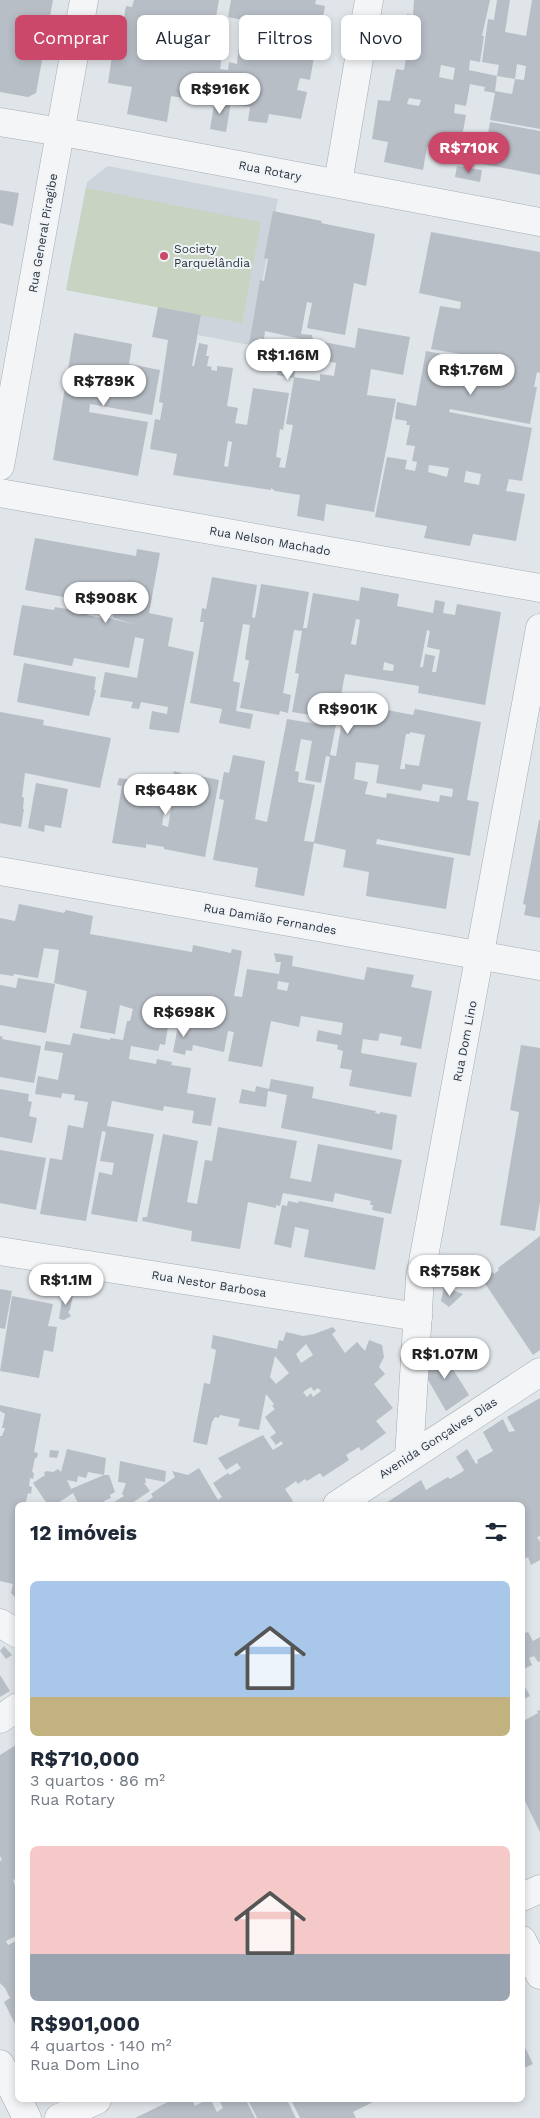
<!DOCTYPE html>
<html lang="pt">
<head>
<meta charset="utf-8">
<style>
	:root { --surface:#fff; --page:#f6f6f7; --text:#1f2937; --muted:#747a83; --accent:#cb486a }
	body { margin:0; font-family:"Work Sans",sans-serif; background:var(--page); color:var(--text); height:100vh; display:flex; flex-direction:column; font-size:19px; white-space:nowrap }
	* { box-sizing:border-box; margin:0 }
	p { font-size:16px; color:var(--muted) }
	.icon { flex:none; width:28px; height:28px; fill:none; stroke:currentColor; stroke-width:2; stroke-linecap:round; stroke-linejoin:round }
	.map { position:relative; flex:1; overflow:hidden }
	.panel { position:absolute; left:15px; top:1502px; width:510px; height:600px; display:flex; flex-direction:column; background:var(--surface); border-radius:8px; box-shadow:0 2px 8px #0003 }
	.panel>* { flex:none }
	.hud { position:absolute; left:15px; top:15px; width:510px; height:45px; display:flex; gap:10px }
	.price { position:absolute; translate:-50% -42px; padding:0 11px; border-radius:18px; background:#fff; color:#222; font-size:16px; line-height:32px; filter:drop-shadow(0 1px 2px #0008) }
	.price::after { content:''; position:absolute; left:50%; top:30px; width:15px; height:11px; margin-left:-8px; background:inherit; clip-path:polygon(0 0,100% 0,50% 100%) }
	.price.current { background:var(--accent); color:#fff }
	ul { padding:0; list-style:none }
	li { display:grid; align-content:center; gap:10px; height:265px; padding:0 15px }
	li span { display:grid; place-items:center; height:155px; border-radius:8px; color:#555 }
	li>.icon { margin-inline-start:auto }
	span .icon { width:90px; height:90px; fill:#fffc; stroke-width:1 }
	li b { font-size:21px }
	h2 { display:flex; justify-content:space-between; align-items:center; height:60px; padding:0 15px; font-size:21px }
	.chip { padding:0 18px; border-radius:8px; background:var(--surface); box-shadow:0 2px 8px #0003; font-size:18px; line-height:45px }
	.chip.current { background:var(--accent); color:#fff }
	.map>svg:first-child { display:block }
</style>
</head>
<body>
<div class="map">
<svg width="540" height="2118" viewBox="0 0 540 2118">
	<rect width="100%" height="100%" fill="#e0e5e9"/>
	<polygon fill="#ced4db" points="108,166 278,199 250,345 198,335 201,315 66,290 87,182"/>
	<polygon fill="#c8d3c2" points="86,188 261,222 242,323 66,290"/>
	<g fill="#b8bec6" fill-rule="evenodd">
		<polygon points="0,0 53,0 36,93 28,97 0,92"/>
		<polygon points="134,0 219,0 215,23 200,20 198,30 203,31 202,39 224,42 220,69 228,70 229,62 237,64 239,45 244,46 247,29 253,30 255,17 245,15 244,20 228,17 231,0 316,0 315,4 325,6 319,41 285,36 284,45 315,51 310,80 300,78 297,90 307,92 301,119 269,114 267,123 248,121 250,107 235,105 236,99 216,94 215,99 202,97 202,101 171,96 167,122 127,114 132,87 108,83 113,49 118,50 126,6 132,7"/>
		<path d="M414,0H490L482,36H484L480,62L470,60L469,70L497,76L499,65L482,62L488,19L494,20L497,0H510L505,32L526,36L532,0H540V129L490,120L495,93L484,91L485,87L470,84L466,106L455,104L454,113L466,115L459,153L427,147L423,170L384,162L388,142L372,139L378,100L390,101L396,69L404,70L406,58H403L405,45L393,42L398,18L406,19L407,14L413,15ZM517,64L526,66L524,80L515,79L512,94L495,91L497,76L515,79ZM441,65L455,68L453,80L439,77ZM409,98L421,100L419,106L407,104Z"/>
		<polygon points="215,99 231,102 226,132 210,129"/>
		<polygon points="490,122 540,131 540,175 483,164"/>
		<polygon points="457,166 482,170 480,182 455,177"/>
		<polygon points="0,190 19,193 13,226 0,223"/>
		<path d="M273,211L322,221L321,223L375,234L366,286L354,283L345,335L307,328L312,303L307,302L301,334L312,335L313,340L355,348L358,328L410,337L403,375L371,369L367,395L396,399L374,512L326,504L324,521L297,516L300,495L275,491L271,488V490L173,475L177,454L150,449L155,419L160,420L163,403L159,402L168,340L152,337L158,307L201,315L192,366H194L199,343L208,345L206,356H209L207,366L212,367L211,370L217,371V366L233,368L227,406L238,408L235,423L247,425L253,388L289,393L283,430L280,429L276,457L281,458L279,467L285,468L293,425L286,424L294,378L277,375L280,357L297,360L294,377L320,381V374L334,376L336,363L298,355L301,339L265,331L264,339L259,338L256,353L248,351L260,280L264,281L265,275L268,259L264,258ZM228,441L232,442L228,467L224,466Z"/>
		<path d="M431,232L540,252V373L537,372L534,387H537L530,424L450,409L449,412L532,428L522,481L509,479L506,491L525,494L516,541L473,534L470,546L424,538L427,526L375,517L387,457L407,460L405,469L415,471L417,462L412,461L415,446L406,445L410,425H406L407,421L395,419L397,402L416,406L426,351L457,357L455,367L464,368L466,359L512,368L513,363L431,349L440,306L460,309L461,302L419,293ZM429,465L449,468L447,477L428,472ZM466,471L481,474L479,485L464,482Z"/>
		<polygon points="74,333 132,344 129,364 160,370 152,415 90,404 89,412 148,422 138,476 53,460"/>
		<path d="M35,538L136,556L137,549L160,553L149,613L173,618L168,646L194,652L179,733L149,729L152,711L167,714L168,707L141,702L139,709L131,708L133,702L100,697L105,672L137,678L144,639L135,637L129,668L74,658L72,666L13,655L22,605L54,610L55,607L72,610L74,599L25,590ZM85,601L115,606L113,618L137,625L101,616L100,618L87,615L88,613L83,612Z"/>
		<path d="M212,577L257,585L252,617L255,618L261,584L309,592L303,628H307L313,593L359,601L361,587L399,594L397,606L433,613L435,600L445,602L443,613L455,615L457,604L501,612L485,705L418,693L419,686L345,674L340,701L413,715L415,709L481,722L467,800L479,802L470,856L377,839L376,844L454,858L446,909L366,896L369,872L343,867L346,850L314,843L304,896L255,887L258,868L213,860L224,800L219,799L224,772L229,773L233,755L265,761L255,819L267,822L287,719L329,726L330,718L292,712L299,674L295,673L302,631L294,630L283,693L291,695L288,713L280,711L279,715L240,708L249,661L245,659L250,625L243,624L233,681L240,683L236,711L253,714L250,729L219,723L222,709L190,703L204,622H200L202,608L206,609ZM356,619L360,620L356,645L351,644ZM427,630L430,631L427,647L440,650L436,672H432L435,656L425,654L423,667H420ZM384,662L394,665L393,671L383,670ZM337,720L342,721L336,756L330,755ZM410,732L425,735L419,766L405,764V769H400L406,734H410ZM301,739L312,741L305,780L321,783L326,756L330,757L314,842L304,841L315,785L298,782L299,772L295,771ZM356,762L379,765L376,783L421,791L423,784L453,789L452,797L440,795L439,802L387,793L386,798L365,794L368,782L354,779Z"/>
		<polygon points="24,663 96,677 94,690 96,690 89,716 17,702"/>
		<polygon points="0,712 44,720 43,725 111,738 100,788 25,773 22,797 24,798 23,809 24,809 21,827 0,823"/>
		<polygon points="174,771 181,773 178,782 172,782"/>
		<polygon points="195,775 219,780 205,857 164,849 164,847 146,844 146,848 112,843 122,786 117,785 119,778 164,785 161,799 166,800 162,825 168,827 175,786 193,789"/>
		<polygon points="36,783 68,789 61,828 45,825 44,832 28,828"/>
		<polygon points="539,820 540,820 540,918 524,915 526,905 523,904"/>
		<path d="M19,904L64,913L66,910L93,916L90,934L192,952L193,945L231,953L232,949L242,951L234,996L242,997L247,969L279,974L281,962H276L274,953L293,956L292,966L364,980L367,967L414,975L411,987L432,991L421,1049L400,1045L402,1037L380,1033L378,1041L363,1039L361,1053L417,1063L411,1097L349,1086L352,1070L340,1068L343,1051L337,1049L338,1045L316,1041L318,1030L341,1035L343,1023L301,1016L299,1027L271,1021L262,1067L228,1061L234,1032L228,1031L224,1052L193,1045L192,1051L186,1050L185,1055L173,1052L181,1011L171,1009L165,1045L160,1044L158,1051L131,1046L129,1059L156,1064L157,1059L172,1062L171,1065L191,1068L187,1093L216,1098L211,1126L192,1123L194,1111L164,1106L163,1111L112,1101L107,1126L154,1134L137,1222L91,1214L99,1172L112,1175L114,1163L100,1161L106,1132L102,1131L86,1221L40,1214L50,1158L62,1160L68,1125L83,1128L88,1102L74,1100L75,1095L62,1093L61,1098L35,1094L38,1076L58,1080L63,1053L44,1050L46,1041L70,1045L73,1033L110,1040V1038L123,1040L127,1021H130L133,1009L120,1005L115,1034L80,1028L87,991L54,983L59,950L44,948L38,978L14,974L13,976L0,974V918L15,921ZM278,981L289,983L287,991L277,989Z"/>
		<polygon points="18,978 55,984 46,1033 0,1025 0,985 16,988"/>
		<polygon points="0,1036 3,1037 2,1039 41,1046 34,1083 0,1077"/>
		<polygon points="521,1045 540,1048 540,1202 535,1231 500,1225 519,1112 510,1110"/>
		<polygon points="271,1079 314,1087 312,1098 376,1111 375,1113 380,1114 380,1112 397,1115 392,1150 281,1128 287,1095 268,1091 266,1107 239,1103 242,1089 255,1092 256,1086 269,1089"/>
		<polygon points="0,1089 29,1094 28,1101 32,1102 29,1116 37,1118 32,1143 0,1137"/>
		<polygon points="218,1127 297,1141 290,1178 311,1182 318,1144 402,1160 391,1214 372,1210 373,1205 370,1205 371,1201 335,1193 333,1202 283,1193 280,1206 276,1205 276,1208 248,1202 240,1249 191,1241 192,1231 142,1221 143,1217 147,1217 163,1134 198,1141 187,1202 197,1204 205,1160 212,1161"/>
		<polygon points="0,1150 46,1158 36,1210 0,1203"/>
		<polygon points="288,1201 298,1203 299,1201 384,1218 375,1270 304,1257 309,1230 295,1227 291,1248 274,1244 282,1205 287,1206"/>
		<polygon points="540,1236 540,1350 533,1355 482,1279 493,1272 494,1274 499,1270 498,1268"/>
		<polygon points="444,1287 463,1294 449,1307 441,1301"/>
		<polygon points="0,1289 12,1291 5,1329 0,1328"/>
		<polygon points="63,1293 73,1295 70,1310 68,1312 71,1316 64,1320 59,1319"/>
		<polygon points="12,1296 53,1304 48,1326 57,1327 53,1352 44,1350 39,1378 0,1371"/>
		<path d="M333,1327L336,1331L332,1334L345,1353L357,1342L365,1351L369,1340L382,1345L384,1357L379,1367L385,1374L374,1384L393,1408L376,1421L386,1433L361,1451L359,1447L346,1455L349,1460L323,1477L320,1473L307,1481L305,1479L298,1484L296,1481L285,1489L293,1501L287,1505H142L153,1497L151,1494L175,1477L172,1471L188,1475L199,1468L218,1500L222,1497L213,1483L228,1473L230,1475L241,1468L237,1463L226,1470L218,1458L263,1435L273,1450L283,1444L281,1441L276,1445L270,1437L276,1433L265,1417L275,1409L272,1406L274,1404L266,1394L259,1430L238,1426L240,1419L220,1415L219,1418L215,1417L212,1422L207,1445L193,1442L204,1383L210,1384L216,1350L211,1348L213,1335L277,1349L279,1340L283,1341L286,1332L303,1336L314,1334ZM306,1344L313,1355L301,1363L296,1354ZM275,1356L289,1373L276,1384L270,1377ZM311,1387L314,1391L318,1388L321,1391L313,1397L311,1393L307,1397L303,1392Z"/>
		<polygon points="434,1339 469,1395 446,1411 427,1378"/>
		<polygon points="540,1398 540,1536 537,1537 540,1542 540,1560 531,1565 528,1557 522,1560 522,1505 383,1505 421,1480 426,1490 448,1477 450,1479 462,1472 464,1470 456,1457 467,1449 476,1464 478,1463 477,1460 493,1451 483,1432 503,1419 509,1432 515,1431 507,1417"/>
		<polygon points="0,1405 41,1414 34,1452 38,1453 37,1458 35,1458 32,1472 34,1473 33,1479 30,1478 29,1486 32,1487 31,1494 28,1493 26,1502 29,1503 28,1505 18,1505 18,1600 11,1593 13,1584 0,1581 0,1436 2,1436 5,1428 2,1428 5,1414 0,1411"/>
		<path d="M67,1449L106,1458L104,1475H109L115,1492L110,1495L111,1498L104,1501L107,1505H74L78,1503L73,1493L55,1505H48L33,1483L45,1475L44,1473L46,1471L53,1472L58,1469L61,1472ZM88,1472L104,1475L71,1489L67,1480L77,1482L78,1476L86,1478Z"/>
		<polygon points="50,1450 59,1451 57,1458 49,1457"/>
		<polygon points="120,1461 166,1471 165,1482 145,1478 146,1483 144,1483 150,1491 129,1505 109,1505 124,1496 122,1494 126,1483 118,1482"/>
		<polygon points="528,1632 533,1641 540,1637 540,1661 538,1662 534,1656 529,1658 532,1665 522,1670 522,1634"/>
		<polygon points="4,1646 12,1655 6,1659 0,1651"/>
		<polygon points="0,1675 10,1691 0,1697"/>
		<polygon points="522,1681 530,1696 522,1700"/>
		<polygon points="540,1710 540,1832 522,1795 522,1714 525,1720 538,1713 537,1711"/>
		<polygon points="16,1745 18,1749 18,1878 13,1880 18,1895 18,1935 6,1941 8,1945 18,1940 18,2030 4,2002 10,1998 5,1988 0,1983 0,1861 2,1860 0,1856 0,1755"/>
		<polygon points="522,2041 533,2064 522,2069"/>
		<polygon points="172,2100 192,2100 195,2106 206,2100 211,2100 217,2112 223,2108 219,2100 246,2100 255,2118 135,2118"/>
		<polygon points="248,2100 287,2100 296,2118 257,2118"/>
		<polygon points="291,2100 377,2100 353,2112 356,2118 300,2118"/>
	</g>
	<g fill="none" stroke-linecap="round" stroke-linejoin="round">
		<g stroke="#a5acb3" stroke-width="29">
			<g id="minor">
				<polyline points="0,122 85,136 540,222"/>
				<polyline points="338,183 369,0"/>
				<polyline points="0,466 84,0"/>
				<polyline points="0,493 540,588"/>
				<polyline points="0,871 540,966"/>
				<polyline points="0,1251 418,1317"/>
				<polyline points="409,1457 420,1278 540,628"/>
				<polyline points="337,1505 540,1372"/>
				<polyline points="0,1623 18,1634"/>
				<polyline points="0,1719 18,1707"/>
				<polyline points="522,1897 540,1889"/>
				<polyline points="522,1940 540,1975"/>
				<polyline points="0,2064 27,2118"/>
				<polyline points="59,2118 97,2100"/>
			</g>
		</g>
		<use href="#minor" stroke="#f3f5f7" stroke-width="28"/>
	</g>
	<circle fill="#cb486a" stroke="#f0f3f6" stroke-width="2" cx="164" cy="256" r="5"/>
	<g text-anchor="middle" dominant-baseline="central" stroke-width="4" stroke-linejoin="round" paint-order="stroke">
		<g font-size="12" fill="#293440" stroke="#f0f3f6">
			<text transform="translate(270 171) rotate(11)">Rua Rotary</text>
			<text transform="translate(43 233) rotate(-80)">Rua General Piragibe</text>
			<text transform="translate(270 541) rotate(10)">Rua Nelson Machado</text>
			<text transform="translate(270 919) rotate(10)">Rua Damião Fernandes</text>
			<text transform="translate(465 1041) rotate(-79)">Rua Dom Lino</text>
			<text transform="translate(209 1284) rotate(9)">Rua Nestor Barbosa</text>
			<text transform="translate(438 1438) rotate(-33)">Avenida Gonçalves Dias</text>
		</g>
		<g font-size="12" fill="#293440" stroke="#f0f3f6" text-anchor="start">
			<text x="174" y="249">Society<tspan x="174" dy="14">Parquelândia</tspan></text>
		</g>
	</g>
</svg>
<b class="price" style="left:220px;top:115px">R$916K</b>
<b class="price current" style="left:469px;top:174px">R$710K</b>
<b class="price" style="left:288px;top:381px">R$1.16M</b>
<b class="price" style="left:471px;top:396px">R$1.76M</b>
<b class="price" style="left:104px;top:407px">R$789K</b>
<b class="price" style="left:106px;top:624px">R$908K</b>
<b class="price" style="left:348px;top:735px">R$901K</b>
<b class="price" style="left:166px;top:816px">R$648K</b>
<b class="price" style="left:184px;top:1038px">R$698K</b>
<b class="price" style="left:450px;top:1297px">R$758K</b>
<b class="price" style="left:66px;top:1306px">R$1.1M</b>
<b class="price" style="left:445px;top:1380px">R$1.07M</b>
<div class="hud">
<a class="chip current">Comprar</a>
<a class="chip">Alugar</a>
<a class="chip">Filtros</a>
<a class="chip">Novo</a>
</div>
<section class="panel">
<h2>12 imóveis<svg class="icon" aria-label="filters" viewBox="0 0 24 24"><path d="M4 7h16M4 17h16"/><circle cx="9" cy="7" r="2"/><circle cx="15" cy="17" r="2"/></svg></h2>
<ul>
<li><span style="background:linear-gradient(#a9c7e8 75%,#c2b280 0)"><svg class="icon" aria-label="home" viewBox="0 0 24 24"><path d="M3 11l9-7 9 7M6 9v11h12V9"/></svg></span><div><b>R$710,000</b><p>3 quartos · 86 m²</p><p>Rua Rotary</p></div></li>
<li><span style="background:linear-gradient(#f6c9c9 70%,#9aa5b1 0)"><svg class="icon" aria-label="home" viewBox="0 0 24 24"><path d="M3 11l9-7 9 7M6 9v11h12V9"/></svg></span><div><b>R$901,000</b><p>4 quartos · 140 m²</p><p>Rua Dom Lino</p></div></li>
</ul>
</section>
</div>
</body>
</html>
